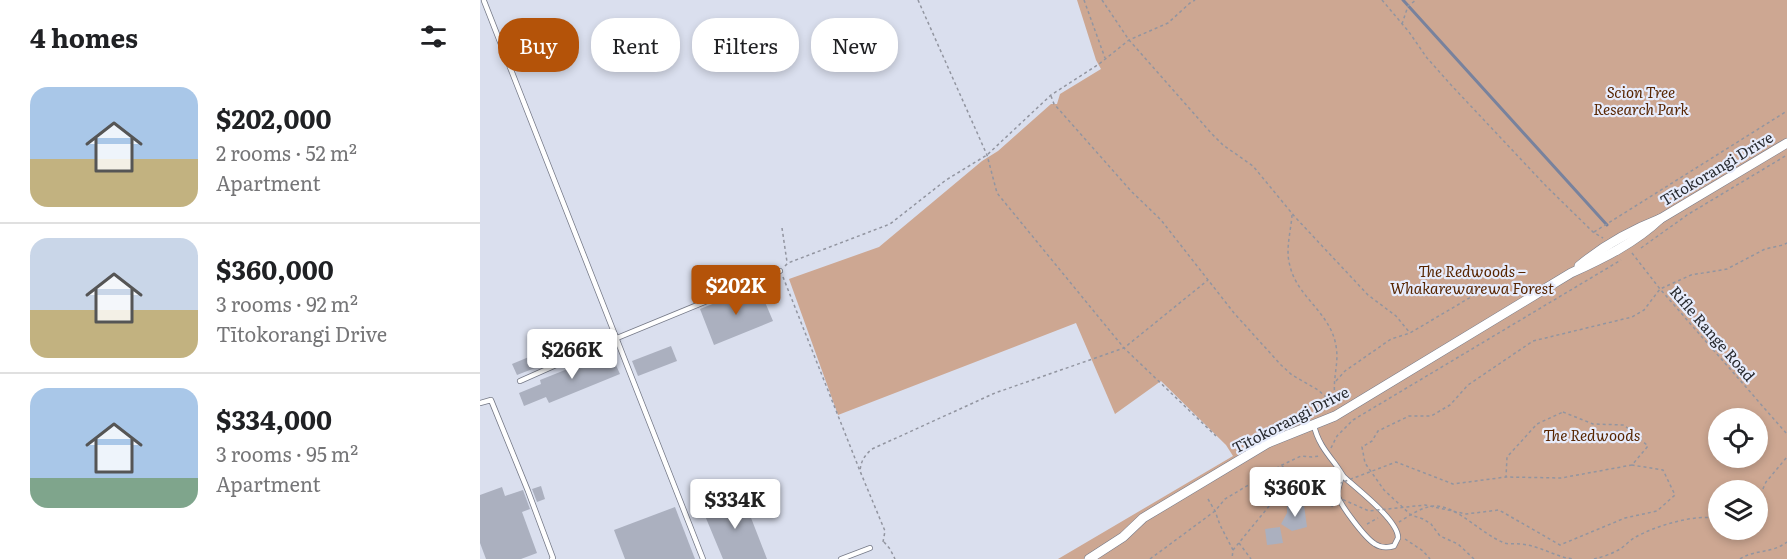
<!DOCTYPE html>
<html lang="en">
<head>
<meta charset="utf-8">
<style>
	:root { --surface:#fff; --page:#f2f2f2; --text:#202124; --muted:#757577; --line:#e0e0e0; --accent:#b45309 }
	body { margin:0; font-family:Literata,serif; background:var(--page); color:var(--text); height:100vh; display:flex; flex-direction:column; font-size:22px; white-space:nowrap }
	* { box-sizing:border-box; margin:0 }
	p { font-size:20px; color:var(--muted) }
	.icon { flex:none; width:33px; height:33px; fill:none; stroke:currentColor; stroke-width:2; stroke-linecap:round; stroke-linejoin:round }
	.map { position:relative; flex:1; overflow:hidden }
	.sheet { display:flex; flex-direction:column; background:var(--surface); width:480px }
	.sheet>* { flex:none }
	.top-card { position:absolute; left:18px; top:18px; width:570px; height:54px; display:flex; gap:12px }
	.tools { position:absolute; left:1228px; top:408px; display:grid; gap:12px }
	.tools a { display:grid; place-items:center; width:60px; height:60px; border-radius:50%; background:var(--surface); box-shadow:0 3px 9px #0003; font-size:30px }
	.price { position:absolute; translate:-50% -51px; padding:0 14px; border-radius:6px; background:#fff; color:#222; font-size:20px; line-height:39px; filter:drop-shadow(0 2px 3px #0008) }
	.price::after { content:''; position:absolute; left:50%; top:36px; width:18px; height:14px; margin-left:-9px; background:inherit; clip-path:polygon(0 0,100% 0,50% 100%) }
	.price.selected { background:var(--accent); color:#fff }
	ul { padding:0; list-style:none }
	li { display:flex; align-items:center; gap:18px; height:150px; padding:0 30px }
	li+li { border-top:2px solid var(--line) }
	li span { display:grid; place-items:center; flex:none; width:168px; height:120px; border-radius:18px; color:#555 }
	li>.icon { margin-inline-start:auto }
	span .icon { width:72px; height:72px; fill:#fffc; stroke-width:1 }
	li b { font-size:26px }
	h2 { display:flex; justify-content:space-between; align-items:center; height:72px; padding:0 30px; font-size:26px }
	.chip { padding:0 21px; border-radius:24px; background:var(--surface); box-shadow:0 3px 9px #0003; font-size:21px; line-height:54px }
	.chip.selected { background:var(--accent); color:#fff }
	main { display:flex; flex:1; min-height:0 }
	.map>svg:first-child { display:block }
</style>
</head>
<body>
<main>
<section class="sheet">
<h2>4 homes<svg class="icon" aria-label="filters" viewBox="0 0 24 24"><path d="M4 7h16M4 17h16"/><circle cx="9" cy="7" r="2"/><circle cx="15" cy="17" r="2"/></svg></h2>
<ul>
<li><span style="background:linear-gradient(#a9c7e8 60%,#c2b280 0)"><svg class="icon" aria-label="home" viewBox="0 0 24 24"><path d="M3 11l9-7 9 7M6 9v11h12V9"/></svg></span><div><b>$202,000</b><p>2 rooms · 52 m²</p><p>Apartment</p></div></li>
<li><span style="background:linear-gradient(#c9d6e8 60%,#c2b280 0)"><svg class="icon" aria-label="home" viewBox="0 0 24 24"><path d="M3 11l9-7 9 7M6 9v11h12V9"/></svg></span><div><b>$360,000</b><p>3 rooms · 92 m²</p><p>Tītokorangi Drive</p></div></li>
<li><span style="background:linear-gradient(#a9c7e8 75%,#7fa58c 0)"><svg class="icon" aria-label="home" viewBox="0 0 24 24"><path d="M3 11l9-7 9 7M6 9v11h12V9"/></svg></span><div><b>$334,000</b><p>3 rooms · 95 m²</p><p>Apartment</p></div></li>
</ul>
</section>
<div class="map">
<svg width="1307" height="559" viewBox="0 0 1307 559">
	<rect width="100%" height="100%" fill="#dadfee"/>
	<path fill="#cda792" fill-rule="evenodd" d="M597,0H1307V559H578L753,456L746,445L681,381L635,414L596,323L358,415L309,279L399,247L502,161L518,151L571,104H577L580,94L621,69L616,60ZM1239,418H1278V458H1239ZM1239,490H1278V530H1239Z"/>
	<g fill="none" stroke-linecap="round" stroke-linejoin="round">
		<polyline stroke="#78829d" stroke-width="3" points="923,0 1127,225"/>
	</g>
	<g fill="#abb0bf">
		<polygon points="279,288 293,321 234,345 220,309 245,299 246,302"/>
		<polygon points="191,346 197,361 158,376 152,361"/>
		<polygon points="130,352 140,374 69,403 66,397 44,406 39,393 61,384 60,380"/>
		<polygon points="56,354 60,366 37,375 32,364"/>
		<polygon points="61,486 65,499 57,502 52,489"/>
		<polygon points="22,487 25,496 43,490 50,509 42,512 57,553 41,559 6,559 0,543 0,495"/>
		<polygon points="261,492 287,559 243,559 223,511 250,499 249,497"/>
		<polygon points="807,505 824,505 827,527 812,531 801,524 807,513"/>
		<polygon points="195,507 215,559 145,559 134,530"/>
		<polygon points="800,527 803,543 787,545 785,529"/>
	</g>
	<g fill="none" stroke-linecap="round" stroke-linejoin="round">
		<g stroke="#757987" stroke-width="6">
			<g id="lane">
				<polyline points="4,1 223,559"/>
				<polyline points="40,381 137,338 300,271"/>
				<polyline points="0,403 11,400 48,491 73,558 72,559"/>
				<path d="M834,425C837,441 846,452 856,465C859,469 861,473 864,477C877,489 919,521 918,538L914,546C907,548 901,548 895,544C885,538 860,505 857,494L862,475"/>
				<polyline points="361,559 390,548"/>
			</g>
		</g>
		<g stroke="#757987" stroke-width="10">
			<g id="street">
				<path d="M1099,266C1123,246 1152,230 1180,219L1307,143"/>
				<path d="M609,559L643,537L663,518L788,443L855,416L1091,273C1122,259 1155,243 1180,219"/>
			</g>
		</g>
		<g stroke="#9295a0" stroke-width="1.5" stroke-dasharray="3 3" stroke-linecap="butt">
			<polyline points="438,0 507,155 517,193 644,348 736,436"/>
			<polyline points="604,0 625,58"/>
			<polyline points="622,0 649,40 731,133 743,145 773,166 815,217 888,295 916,316 930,333"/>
			<polyline points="902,0 929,32 947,58 972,86 1066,186 1113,232 1123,238"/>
			<polyline points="922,24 928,6 936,0"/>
			<polyline points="571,96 574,104 652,192 681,220 754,313 801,365 812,375 838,390 847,398 851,407"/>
			<path d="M812,215C811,231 805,250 810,266C817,297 851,313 856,346C860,366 849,386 858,405"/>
			<polyline points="302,228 307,262"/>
			<polyline points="1114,232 1307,111"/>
			<polyline points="1161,248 1207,215 1307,155"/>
			<polyline points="1152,253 1180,289 1307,434"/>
			<polyline points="305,266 308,263 410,224 466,180 507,155 571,95 619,64 649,40 688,23 710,3 715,0"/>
			<polyline points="303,277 380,471"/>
			<polyline points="856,381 865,371 911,339 930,333 1008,287"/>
			<polygon points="1083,412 1113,424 1144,425 1168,446 1152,465 1081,478 1026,477 1027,457 1057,424"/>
			<polyline points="851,448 857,436 873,420 1141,260"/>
			<polyline points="802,466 840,504 844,493"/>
			<polyline points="827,490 842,494"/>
			<polyline points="728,499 735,511 740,525 753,550 752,559"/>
			<polyline points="1278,500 1286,482 1307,457"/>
			<path d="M919,522C929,516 944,505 957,506C979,508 1001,533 1022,542C1027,545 1034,543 1040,544C1059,545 1075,557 1093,559"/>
			<polyline points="887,524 898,518"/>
			<polyline points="925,539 943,551 950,559"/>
			<path d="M403,542L405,531L380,471C381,461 384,456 392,449L515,393L644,348L728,280"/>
			<polyline points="404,542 410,549 415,559"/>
			<polyline points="759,543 771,559"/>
			<polyline points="753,550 790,505 800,500 850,505 855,508"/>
			<polyline points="670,559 735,511 745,499 802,465 821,456 832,457 840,456"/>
			<polyline points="994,559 978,544 960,536 951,524 943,519 931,515 904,490 885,463 882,447 892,441 898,431 929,416 951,416 970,405 988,385 1053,341 1152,317 1164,310 1180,289 1211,275 1247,269 1285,249 1303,245 1307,243"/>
			<path d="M1114,559C1122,557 1132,554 1140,549C1145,546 1149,541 1154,538C1174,526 1217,513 1239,519"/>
			<path d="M1260,559C1276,549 1291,554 1307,542"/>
		</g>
		<use href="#lane" stroke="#fff" stroke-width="4.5"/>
		<use href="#street" stroke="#fff" stroke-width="9"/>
		<g stroke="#9295a0" stroke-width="1.5" stroke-dasharray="3 3" stroke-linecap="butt">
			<polyline points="841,490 889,511 945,505 986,514 1019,510 1080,545 1145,518 1177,511 1195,495 1183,470 1152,465"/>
			<polyline points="842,490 916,462 973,484 1026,477"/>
			<polyline points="840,494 837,491 840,487 844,488 844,493"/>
		</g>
	</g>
	<g text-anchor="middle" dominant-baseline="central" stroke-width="4.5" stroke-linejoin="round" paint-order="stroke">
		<g font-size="15" font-style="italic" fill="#572501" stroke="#e7ecfc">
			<text x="1161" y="91">Scion Tree<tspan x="1161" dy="17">Research Park</tspan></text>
			<text x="992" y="270">The Redwoods –<tspan x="992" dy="17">Whakarewarewa Forest</tspan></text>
			<text x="1112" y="434">The Redwoods</text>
		</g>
		<g font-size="15" fill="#282a2f" stroke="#e7ecfc">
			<text transform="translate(1236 168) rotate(-31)">Tītokorangi Drive</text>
			<text transform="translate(1233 333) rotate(49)">Rifle Range Road</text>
			<text transform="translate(810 419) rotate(-27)">Tītokorangi Drive</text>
		</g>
	</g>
</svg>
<div class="tools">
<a><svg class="icon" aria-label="locate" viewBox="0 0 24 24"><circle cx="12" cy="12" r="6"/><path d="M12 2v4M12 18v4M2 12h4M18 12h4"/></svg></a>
<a><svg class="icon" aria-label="layers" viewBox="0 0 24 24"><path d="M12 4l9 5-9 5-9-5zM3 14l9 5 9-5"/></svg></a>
</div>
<b class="price selected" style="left:256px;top:316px">$202K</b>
<b class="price" style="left:92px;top:380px">$266K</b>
<b class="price" style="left:815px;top:518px">$360K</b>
<b class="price" style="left:255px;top:530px">$334K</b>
<div class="top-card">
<a class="chip selected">Buy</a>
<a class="chip">Rent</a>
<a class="chip">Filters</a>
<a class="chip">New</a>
</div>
</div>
</main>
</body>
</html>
